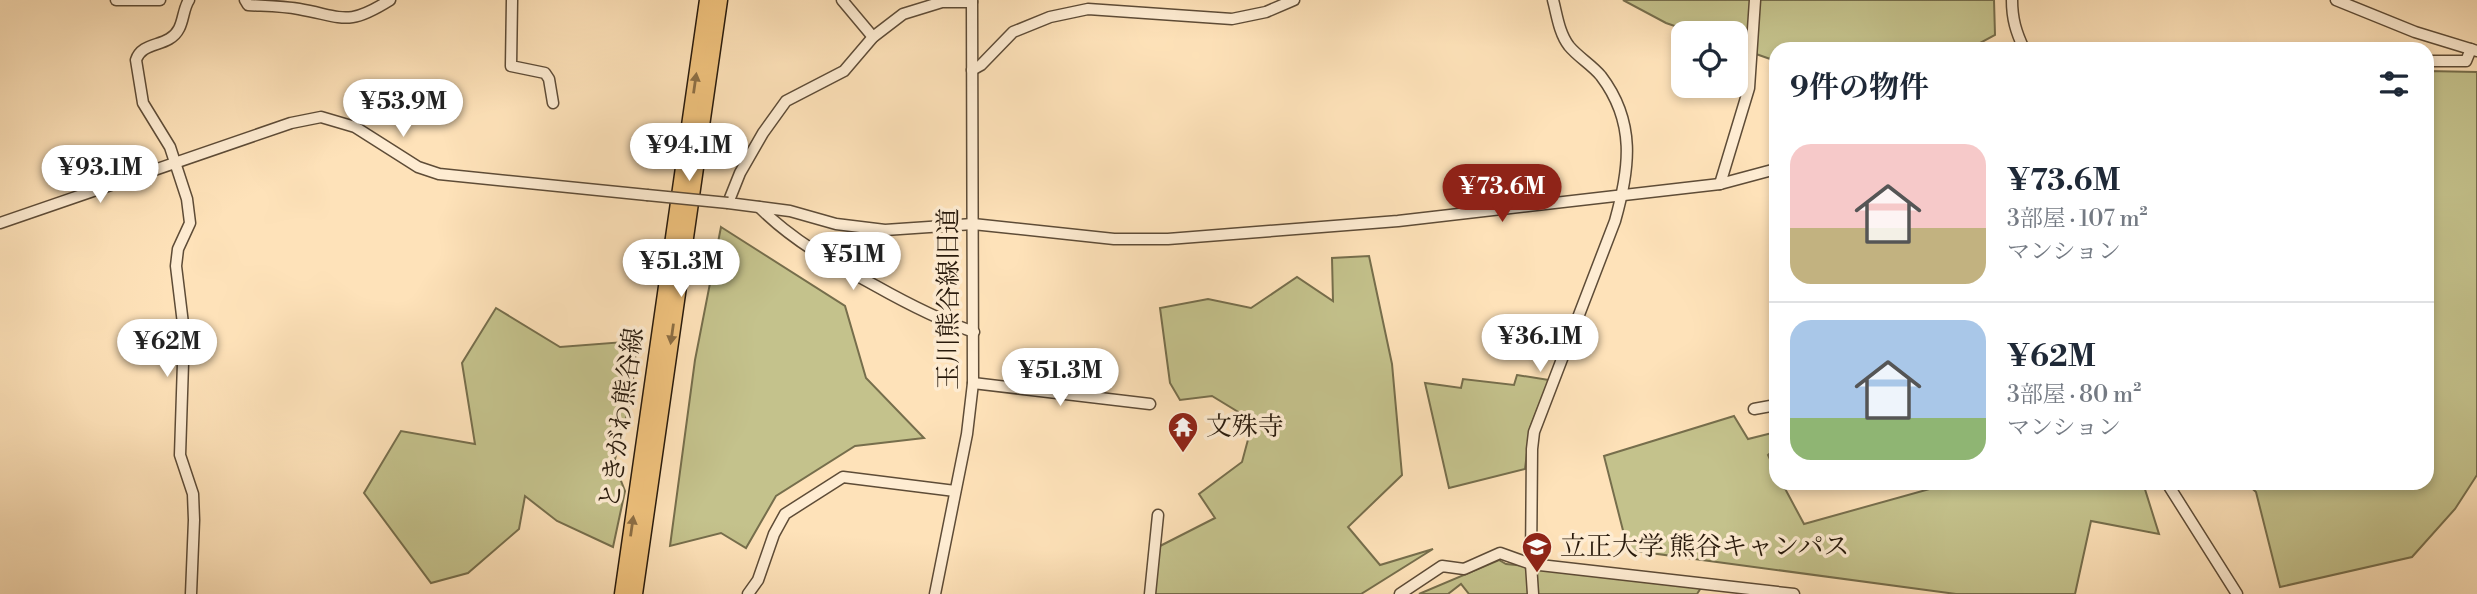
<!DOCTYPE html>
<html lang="ja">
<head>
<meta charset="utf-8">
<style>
	:root { --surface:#fff; --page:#f6f6f7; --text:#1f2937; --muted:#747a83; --line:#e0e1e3; --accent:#8f2418 }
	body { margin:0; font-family:"Libre Bodoni","Noto Serif JP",serif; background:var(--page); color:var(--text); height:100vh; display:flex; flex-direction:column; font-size:26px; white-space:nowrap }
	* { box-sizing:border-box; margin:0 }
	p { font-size:23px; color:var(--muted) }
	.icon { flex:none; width:38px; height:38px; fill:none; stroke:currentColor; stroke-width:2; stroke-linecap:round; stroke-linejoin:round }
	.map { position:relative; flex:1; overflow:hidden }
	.side { position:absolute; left:1769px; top:42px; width:665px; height:448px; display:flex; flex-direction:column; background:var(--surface); border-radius:21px; box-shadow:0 4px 10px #0003 }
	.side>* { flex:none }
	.controls { position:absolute; left:1671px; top:21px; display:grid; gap:14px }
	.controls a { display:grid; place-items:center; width:77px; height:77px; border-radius:14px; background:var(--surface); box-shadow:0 4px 10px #0003; font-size:35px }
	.price { position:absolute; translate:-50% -60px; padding:0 16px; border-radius:24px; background:#fff; color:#222; font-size:23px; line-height:46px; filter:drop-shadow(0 2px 4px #0008) }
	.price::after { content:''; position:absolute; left:50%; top:42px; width:21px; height:16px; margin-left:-10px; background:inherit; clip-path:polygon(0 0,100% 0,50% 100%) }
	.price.selected { background:var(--accent); color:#fff }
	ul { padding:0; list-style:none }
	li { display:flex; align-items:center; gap:21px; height:175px; padding:0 21px }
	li+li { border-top:2px solid var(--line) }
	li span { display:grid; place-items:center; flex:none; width:196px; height:140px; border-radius:21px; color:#555 }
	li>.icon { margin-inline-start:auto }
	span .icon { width:84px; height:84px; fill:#fffc; stroke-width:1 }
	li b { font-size:30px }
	h2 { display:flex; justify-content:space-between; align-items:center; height:84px; padding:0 21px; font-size:30px }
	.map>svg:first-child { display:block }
</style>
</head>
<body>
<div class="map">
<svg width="2477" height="594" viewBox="0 0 2477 594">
	<rect width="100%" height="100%" fill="#fee2b9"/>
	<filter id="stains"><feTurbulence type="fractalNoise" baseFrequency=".00286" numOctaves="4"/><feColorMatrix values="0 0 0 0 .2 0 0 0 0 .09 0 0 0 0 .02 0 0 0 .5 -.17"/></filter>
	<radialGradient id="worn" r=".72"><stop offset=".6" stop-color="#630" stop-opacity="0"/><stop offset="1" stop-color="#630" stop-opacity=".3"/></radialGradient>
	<g fill="#c4c28c" stroke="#766e4c" stroke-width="2">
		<polygon points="1623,0 1994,0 1995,35 1969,49 1776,49 1776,61 1736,47 1736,33 1695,33 1666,23"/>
		<polygon points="2427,71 2477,72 2477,475 2455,509 2412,557 2280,587 2256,492 2246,483 2427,483"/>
		<polygon points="721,227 845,306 866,378 924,438 855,446 776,496 746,548 721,533 670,546 695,360"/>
		<polygon points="1369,256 1392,364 1402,475 1348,527 1380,565 1433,549 1361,594 1154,594 1160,546 1215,518 1199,494 1242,462 1253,421 1212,396 1180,400 1170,383 1160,308 1208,299 1251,308 1297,277 1333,301 1332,258"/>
		<polygon points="496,308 560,347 637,341 631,399 614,463 625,491 613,547 557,521 525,496 519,529 468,573 431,583 364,493 401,431 475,444 462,363"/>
		<polygon points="1517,375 1549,380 1530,428 1525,469 1449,488 1425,383 1461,388 1463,379 1514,385"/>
		<polygon points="1734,416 1748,439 1776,432 1776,448 1768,455 1776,472 1776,483 1782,483 1804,524 1951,483 2143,483 2159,534 2091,521 2075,594 1956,594 1628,550 1604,456"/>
		<polygon points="1499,560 1506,564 1704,583 1697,594 1469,594 1461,584 1448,594 1419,594"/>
	</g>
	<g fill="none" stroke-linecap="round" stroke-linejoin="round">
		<g stroke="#5e4c37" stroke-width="13">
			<g id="minor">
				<polyline points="116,0 160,0"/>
				<path d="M189,0C181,12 185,30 169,39C157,46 141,45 136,60L143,103L170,147L187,199L190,223L178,249L176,266L184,332L180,455L193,494L194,520L191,594"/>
				<path d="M245,0L248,5C265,6 282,6 299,9C344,17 347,27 390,0"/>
				<polyline points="512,0 511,66 545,73 549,79 553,103"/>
				<polyline points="842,0 873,37"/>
				<path d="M2012,0C2012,19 2016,32 2024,49"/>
				<polyline points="2336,0 2415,32 2477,51"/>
				<polyline points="972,2 942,2 903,14 873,37 844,71 786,101 763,133 740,173 728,203 790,211 836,224 885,230 973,224 1114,239 1168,239 1398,221 1720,184 1776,169"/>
				<polyline points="2171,49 2225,49"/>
				<polyline points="2427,61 2466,61 2471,49"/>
				<polyline points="972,70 981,65 1013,32 1050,17 1088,9 1232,19 1266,12 1294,0"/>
				<polyline points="1720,184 1749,88 1755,0"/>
				<path d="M759,207C793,241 833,263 876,286C908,304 939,320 974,332"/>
				<polyline points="0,223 291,123 321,117 355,127 418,167 439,174 647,195"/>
				<polyline points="973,383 1150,404"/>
				<polyline points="1754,409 1776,405"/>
				<polyline points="2167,483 2237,594"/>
				<polyline points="748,594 758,580 774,534 785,514 843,477 955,491"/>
				<polyline points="935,594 967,434 973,383 972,0"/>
				<polyline points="1150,594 1158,515"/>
				<polyline points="1400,594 1442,566 1464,569 1500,553 1531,564 1794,594"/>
				<path d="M1533,594L1531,564L1532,449L1534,432L1615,221C1630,168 1636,122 1601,76C1592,65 1578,57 1569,46C1559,33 1557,15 1553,0"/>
			</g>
		</g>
		<g stroke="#281a0c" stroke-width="17">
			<g id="major">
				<polyline points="622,594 707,0"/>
				<polyline points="635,594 720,0"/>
			</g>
		</g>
		<use href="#minor" stroke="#feecd2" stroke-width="10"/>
		<use href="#major" stroke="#efc17c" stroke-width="14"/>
		<g stroke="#5e4c37" stroke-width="13" stroke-linecap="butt">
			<polyline id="minor-bridge" points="647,195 728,203"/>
		</g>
		<use href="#minor-bridge" stroke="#feecd2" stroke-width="10"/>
	</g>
	<defs><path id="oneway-solid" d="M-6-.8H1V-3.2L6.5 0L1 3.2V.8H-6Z" transform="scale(1.75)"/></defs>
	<g fill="#8c6e44">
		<use href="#oneway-solid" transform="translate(695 83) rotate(-82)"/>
		<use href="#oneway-solid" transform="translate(672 334) rotate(98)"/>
		<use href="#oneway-solid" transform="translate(632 526) rotate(-82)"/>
	</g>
	<defs>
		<g id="temple-pin" transform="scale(1.575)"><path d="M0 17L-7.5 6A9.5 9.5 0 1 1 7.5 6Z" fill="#8f2418" stroke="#feecd2"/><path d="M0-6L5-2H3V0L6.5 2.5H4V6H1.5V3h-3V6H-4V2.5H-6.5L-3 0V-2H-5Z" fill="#fff"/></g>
		<g id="university-pin" transform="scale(1.575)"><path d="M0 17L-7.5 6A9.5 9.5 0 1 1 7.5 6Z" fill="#8f2418" stroke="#feecd2"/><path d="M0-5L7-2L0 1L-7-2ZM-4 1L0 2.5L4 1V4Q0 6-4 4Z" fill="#fff"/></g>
	</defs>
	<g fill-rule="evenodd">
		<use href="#temple-pin" x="1183" y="427"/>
		<use href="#university-pin" x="1537" y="547"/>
	</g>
	<g text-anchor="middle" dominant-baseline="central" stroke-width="7" stroke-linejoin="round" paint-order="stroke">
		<g font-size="26" fill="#281a0c" stroke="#feecd2">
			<text transform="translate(949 299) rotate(-90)">玉川熊谷線旧道</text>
			<text transform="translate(622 418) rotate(-82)">ときがわ熊谷線</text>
		</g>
		<g font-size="26" fill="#281a0c" stroke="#feecd2" text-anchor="start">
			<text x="1206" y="427">文殊寺</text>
			<text x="1560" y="547">立正大学 熊谷キャンパス</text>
		</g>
	</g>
	<rect width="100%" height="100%" filter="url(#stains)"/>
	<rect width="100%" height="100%" fill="url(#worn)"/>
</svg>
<div class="controls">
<a><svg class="icon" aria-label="locate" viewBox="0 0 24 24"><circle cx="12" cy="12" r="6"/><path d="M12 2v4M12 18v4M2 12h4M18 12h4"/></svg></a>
</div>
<b class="price" style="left:403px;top:139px">¥53.9M</b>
<b class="price" style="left:689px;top:183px">¥94.1M</b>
<b class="price" style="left:100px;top:205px">¥93.1M</b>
<b class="price selected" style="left:1502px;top:224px">¥73.6M</b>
<b class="price" style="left:853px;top:292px">¥51M</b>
<b class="price" style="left:681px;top:299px">¥51.3M</b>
<b class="price" style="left:1540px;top:374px">¥36.1M</b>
<b class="price" style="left:167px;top:379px">¥62M</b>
<b class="price" style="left:1060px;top:408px">¥51.3M</b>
<section class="side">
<h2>9件の物件<svg class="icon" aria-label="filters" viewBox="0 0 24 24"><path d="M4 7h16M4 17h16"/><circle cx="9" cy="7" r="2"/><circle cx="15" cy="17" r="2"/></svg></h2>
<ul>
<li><span style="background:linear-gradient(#f6c9c9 60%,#c2b280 0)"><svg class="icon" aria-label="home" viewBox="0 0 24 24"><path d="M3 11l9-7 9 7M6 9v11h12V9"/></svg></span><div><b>¥73.6M</b><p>3部屋 · 107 m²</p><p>マンション</p></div></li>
<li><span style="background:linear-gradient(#a9c7e8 70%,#8fb573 0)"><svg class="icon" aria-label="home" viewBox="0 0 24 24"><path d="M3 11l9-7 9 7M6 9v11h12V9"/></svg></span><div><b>¥62M</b><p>3部屋 · 80 m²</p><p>マンション</p></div></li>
</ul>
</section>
</div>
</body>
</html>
